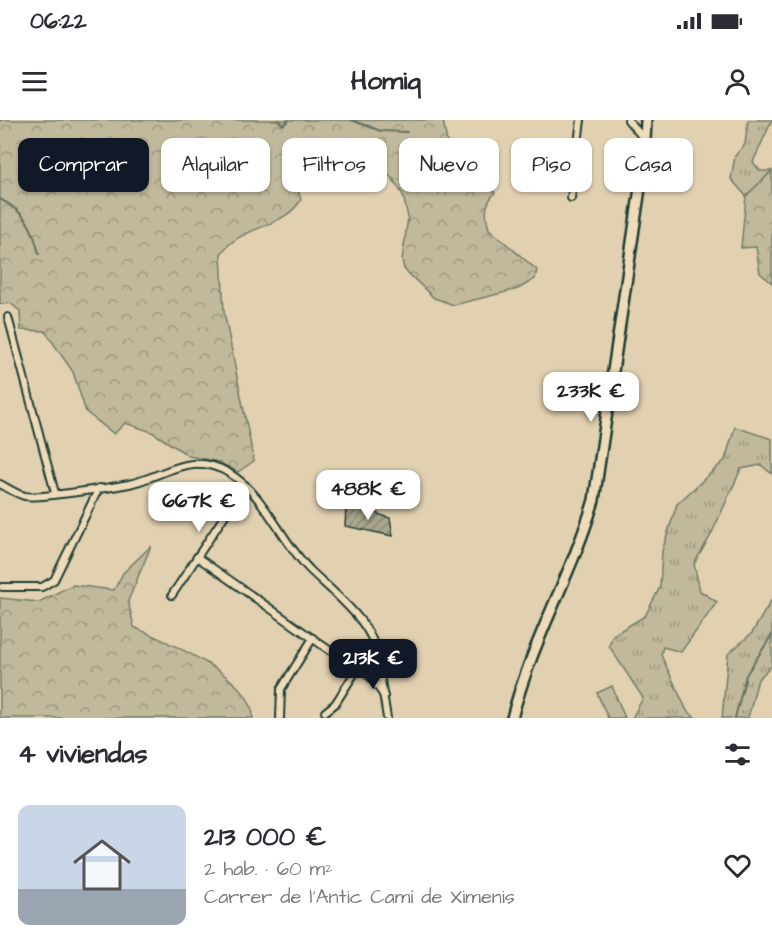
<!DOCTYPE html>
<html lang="es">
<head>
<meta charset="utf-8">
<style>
	:root { --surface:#fff; --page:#f2f2f3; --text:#2b2b33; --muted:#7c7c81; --line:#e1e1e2; --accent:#111827 }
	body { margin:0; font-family:"Architects Daughter",sans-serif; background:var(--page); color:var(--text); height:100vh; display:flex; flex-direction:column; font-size:22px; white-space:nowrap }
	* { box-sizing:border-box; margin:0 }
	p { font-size:20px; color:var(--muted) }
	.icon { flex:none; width:33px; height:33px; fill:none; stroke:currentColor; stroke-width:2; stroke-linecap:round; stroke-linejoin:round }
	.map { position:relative; height:598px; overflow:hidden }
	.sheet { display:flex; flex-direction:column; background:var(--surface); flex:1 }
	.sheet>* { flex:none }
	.hud { position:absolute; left:18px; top:18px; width:736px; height:54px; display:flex; gap:12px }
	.price { position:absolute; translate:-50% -51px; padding:0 14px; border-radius:12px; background:#fff; color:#222; font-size:20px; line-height:39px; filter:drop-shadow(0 2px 3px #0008) }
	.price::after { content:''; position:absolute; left:50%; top:36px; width:18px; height:14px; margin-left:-9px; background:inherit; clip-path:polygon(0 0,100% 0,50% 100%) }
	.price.on { background:var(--accent); color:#fff }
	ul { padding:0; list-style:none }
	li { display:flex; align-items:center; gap:18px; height:150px; padding:0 18px }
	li+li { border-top:2px solid var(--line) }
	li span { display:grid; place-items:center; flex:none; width:168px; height:120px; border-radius:12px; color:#555 }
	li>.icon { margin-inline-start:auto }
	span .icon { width:72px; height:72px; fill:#fffc; stroke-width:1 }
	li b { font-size:26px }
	h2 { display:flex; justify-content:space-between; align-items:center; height:72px; padding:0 18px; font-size:26px }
	.tag { padding:0 21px; border-radius:12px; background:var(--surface); box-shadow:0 2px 4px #0004; font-size:21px; line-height:54px }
	.tag.on { background:var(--accent); color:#fff }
	.status { display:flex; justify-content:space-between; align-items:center; height:42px; padding:0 30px; background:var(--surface); direction:ltr }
	.status svg { height:16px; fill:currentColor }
	header { display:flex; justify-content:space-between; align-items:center; height:78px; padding:0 18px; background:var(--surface); font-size:27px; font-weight:700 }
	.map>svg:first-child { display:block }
</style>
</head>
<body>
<div class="status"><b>06:22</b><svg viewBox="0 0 49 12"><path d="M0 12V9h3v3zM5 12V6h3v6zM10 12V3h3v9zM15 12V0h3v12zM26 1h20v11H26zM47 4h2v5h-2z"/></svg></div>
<header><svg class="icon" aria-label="menu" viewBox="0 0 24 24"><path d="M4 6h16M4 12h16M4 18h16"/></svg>Homiq<svg class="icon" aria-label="person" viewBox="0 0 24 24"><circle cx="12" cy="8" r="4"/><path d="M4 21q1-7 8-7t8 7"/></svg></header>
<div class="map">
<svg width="772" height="598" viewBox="0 0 772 598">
	<defs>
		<pattern id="grass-tufts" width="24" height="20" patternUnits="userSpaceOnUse" patternTransform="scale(1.5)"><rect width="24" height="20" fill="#c1b99c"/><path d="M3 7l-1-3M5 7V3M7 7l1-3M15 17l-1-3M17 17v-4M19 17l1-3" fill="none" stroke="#9c9880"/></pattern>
		<pattern id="forest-crowns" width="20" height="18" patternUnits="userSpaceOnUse" patternTransform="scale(1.5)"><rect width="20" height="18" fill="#c1b99c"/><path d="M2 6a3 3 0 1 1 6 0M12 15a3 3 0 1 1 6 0" fill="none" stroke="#9c9880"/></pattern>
		<pattern id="building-hatch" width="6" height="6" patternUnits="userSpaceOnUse" patternTransform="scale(1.5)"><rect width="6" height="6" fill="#aba78d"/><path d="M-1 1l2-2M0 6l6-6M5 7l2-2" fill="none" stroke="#8b8974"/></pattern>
	</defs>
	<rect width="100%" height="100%" fill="#e2d1b1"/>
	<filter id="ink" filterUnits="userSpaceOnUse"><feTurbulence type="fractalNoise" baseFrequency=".0167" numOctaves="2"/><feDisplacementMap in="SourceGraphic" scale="12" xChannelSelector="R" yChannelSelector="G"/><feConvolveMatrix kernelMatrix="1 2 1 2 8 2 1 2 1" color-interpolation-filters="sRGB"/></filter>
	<g filter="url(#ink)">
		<g fill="url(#grass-tufts)" stroke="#707b68" stroke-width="1.5">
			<polygon points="748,0 772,0 753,42 760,51 772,51 746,76 731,59 735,36 745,24"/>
			<polygon points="735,307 772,319 772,354 761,345 741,349 711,415 694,444 700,471 717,482 681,532 663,527 661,535 687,591 696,598 632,598 643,578 609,526 613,515 645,496 660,467 662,431 677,384 725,340"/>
			<polygon points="772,479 772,546 758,559 748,598 722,598 728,534 752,513"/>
			<polygon points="612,566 625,598 608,598 597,573"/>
		</g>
		<g fill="url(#forest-crowns)" stroke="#707b68" stroke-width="1.5">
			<path d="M0,0H443L448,28L495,73C484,84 485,95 489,109L537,150L535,159L518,169L454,185L434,178L404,149L402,140L408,97L403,75L393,59L361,30C339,26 309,28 293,43V53L301,80C282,110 240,105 221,134L224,192L254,341L238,352L219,342L189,336L152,312L125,303L114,314L86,292L73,252L45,211L21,210L20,191L10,183L0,184Z"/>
			<polygon points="772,51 772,163 760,153 756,127 741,128 746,76"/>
			<path d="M151,426L128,481L134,507C167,522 254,557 253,598H0V478L39,482L72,465L114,470L123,453Z"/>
		</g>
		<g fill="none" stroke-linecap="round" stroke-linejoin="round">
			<g stroke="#657261" stroke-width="2">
				<polyline points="278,0 283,5 289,0"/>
				<polyline points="351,0 381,11 407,12"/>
				<path d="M0,79C26,93 32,105 39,134"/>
				<polyline points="735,598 746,555 772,515"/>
			</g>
		</g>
		<polygon fill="url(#building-hatch)" stroke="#1f3d34" stroke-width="1.5" points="346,387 357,387 390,398 393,416 345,406"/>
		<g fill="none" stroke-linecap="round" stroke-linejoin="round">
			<g stroke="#1f3d34" stroke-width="10">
				<g id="street">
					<polyline points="628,0 645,20"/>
					<polyline points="571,78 581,0"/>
					<polyline points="8,197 55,373"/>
					<path d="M0,364C8,368 16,374 25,376C37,379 113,367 129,364C166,356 190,330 229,353C266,375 281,422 311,451C337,476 378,506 378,545"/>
					<polyline points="197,437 346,542 367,552"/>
					<polyline points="2,467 42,467 54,460 99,368"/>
					<polyline points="172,475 245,365"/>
					<circle cx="374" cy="551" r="7"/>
					<polyline points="380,554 387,598"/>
					<polyline points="371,557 384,576"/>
					<polyline points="325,592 335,584 358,548"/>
					<polyline points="280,598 281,569 313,518"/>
				</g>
			</g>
			<g stroke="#1f3d34" stroke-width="14">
				<path id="secondary" d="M512,598C532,520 572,455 594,380L644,41L646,0"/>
			</g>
			<use href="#street" stroke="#eedbb9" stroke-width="6"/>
			<use href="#secondary" stroke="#eedbb9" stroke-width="9"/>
		</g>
	</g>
</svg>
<b class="price" style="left:591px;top:303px">233K €</b>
<b class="price" style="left:368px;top:401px">488K €</b>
<b class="price" style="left:199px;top:413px">667K €</b>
<b class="price on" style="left:373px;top:570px">213K €</b>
<div class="hud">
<a class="tag on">Comprar</a>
<a class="tag">Alquilar</a>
<a class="tag">Filtros</a>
<a class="tag">Nuevo</a>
<a class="tag">Piso</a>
<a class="tag">Casa</a>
</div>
</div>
<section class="sheet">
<h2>4 viviendas<svg class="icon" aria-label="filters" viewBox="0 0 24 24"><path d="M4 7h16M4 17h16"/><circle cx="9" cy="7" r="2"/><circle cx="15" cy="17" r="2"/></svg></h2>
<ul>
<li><span style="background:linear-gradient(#c9d6e8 70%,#9aa5b1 0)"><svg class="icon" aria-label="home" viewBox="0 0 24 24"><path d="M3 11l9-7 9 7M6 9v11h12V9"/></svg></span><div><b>213 000 €</b><p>2 hab. · 60 m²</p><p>Carrer de l'Antic Camí de Ximenis</p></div><svg class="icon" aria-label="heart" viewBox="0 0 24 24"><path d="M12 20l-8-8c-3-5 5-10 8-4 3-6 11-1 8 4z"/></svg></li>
</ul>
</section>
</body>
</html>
